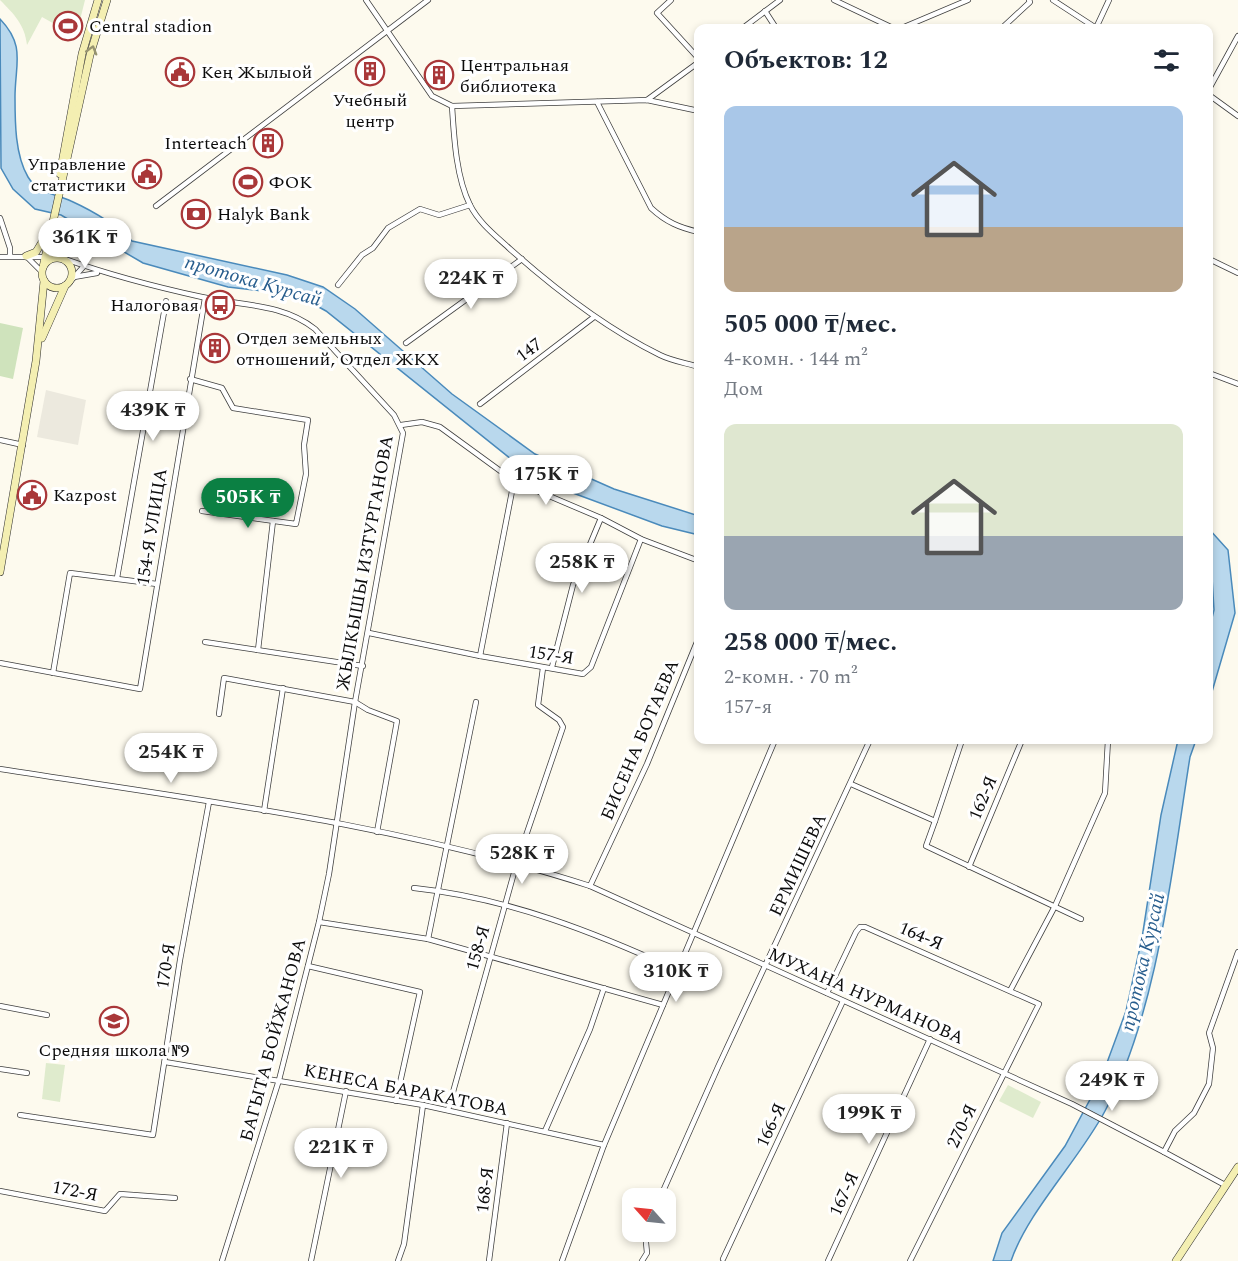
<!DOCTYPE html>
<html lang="ru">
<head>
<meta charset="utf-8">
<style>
	:root { --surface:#fff; --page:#f6f6f7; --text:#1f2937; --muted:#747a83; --accent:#0b8043 }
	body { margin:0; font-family:Spectral,serif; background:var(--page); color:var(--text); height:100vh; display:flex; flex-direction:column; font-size:22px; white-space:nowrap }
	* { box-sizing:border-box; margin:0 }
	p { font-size:20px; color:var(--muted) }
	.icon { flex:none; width:33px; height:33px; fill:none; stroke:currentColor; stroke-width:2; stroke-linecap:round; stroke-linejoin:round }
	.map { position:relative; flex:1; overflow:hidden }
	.sheet { position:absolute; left:694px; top:24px; width:519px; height:720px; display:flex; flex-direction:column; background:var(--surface); border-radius:12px; box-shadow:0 3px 9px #0003 }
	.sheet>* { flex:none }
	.needle { width:39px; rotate:297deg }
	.buttons { position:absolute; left:622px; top:1188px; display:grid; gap:12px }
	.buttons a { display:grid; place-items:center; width:54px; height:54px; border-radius:12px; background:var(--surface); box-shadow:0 3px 9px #0003; font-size:30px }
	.price { position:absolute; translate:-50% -51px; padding:0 14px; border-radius:21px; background:#fff; color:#222; font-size:20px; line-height:39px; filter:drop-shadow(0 2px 3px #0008) }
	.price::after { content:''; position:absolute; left:50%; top:36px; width:18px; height:14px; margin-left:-9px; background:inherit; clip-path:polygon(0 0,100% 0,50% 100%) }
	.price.active { background:var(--accent); color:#fff }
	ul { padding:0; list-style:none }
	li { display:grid; align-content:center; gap:12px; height:318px; padding:0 30px }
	li span { display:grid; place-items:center; height:186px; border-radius:12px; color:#555 }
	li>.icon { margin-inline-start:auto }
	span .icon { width:108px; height:108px; fill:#fffc; stroke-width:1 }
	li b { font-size:26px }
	h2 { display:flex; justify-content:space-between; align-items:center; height:72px; padding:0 30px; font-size:26px }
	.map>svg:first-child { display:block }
</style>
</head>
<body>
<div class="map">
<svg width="1238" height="1261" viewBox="0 0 1238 1261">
	<rect width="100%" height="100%" fill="#fdfaee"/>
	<polygon fill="#cfe3bc" points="0,323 23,328 13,379 0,376"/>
	<g fill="#dfebcd">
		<path d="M0,0H85L76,36L42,17L27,45C25,25 14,14 0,0Z"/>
		<polygon points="46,1063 65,1065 60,1102 42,1099"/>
		<polygon points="1008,1085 1041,1102 1033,1118 999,1101"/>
	</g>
	<polygon fill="#ece9de" points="46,390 86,400 78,445 37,437"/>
	<g fill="#b9d8ed" stroke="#4a8abb" stroke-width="1.5">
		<path d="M0,19C26,46 15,64 15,97C15,122 15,155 28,177C39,195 55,193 71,201C93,211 115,224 132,241L287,275L323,287L355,309L452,394L535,454L614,489L699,516V535L662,526L573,493L521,467L326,311L308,301L272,292L228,287L143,263L61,215L35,209L13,189L1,168Z"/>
		<polygon points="1209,529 1228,550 1235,613 1209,702 1209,630 1214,610"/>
		<path d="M1178,740H1196L1190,757C1172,869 1158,1011 1105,1111C1079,1160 1028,1211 1011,1261H993L1002,1233L1065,1146L1101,1079L1126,1011L1142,938L1161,815Z"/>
	</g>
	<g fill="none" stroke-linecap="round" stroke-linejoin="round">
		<g stroke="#3f3f3f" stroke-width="6">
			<g id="street">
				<polyline points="366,0 432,96 452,106 647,100 699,111"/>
				<polyline points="671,0 657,13 699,59"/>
				<polyline points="834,0 893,28 904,27 968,0"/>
				<polyline points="1053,0 1096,28"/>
				<polyline points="765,11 776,28"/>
				<polyline points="743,28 780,0"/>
				<polyline points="1002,28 1030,2 1029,0"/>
				<polyline points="1096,28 1109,0"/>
				<polyline points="1209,89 1238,36"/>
				<polyline points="1209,95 1238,116"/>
				<polyline points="647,100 699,62"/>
				<path d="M597,102L651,208C666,222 680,228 699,232"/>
				<path d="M452,106C454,137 456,177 470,205C479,223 496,236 510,249C556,290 605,328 660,355C672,361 686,363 699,367"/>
				<polyline points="156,206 428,0"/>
				<polyline points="0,218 10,248 10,256"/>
				<polyline points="26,256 41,271"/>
				<polyline points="0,257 55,257"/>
				<path d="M65,259C110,275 156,287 202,297C242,306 282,303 315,329L394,415L403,433L355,702L329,874L319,922L279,1080L222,1261"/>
				<polyline points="1209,259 1238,273"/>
				<polyline points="74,277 97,273"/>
				<polyline points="69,283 84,266"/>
				<polyline points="338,285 362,255 373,248 388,228 420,209 439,215 470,205"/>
				<polyline points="406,343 522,259"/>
				<polyline points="1209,373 1238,384"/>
				<polyline points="190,379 222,388 233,408 308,420 304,445 306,474 296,524 202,511"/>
				<polyline points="480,404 594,317"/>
				<polyline points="401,425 422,422 440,427 514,481 601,518 641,539 699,561"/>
				<polyline points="0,440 23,445"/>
				<polyline points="117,578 166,301"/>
				<polyline points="369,633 480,656 583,674 591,667 641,539"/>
				<polyline points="205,642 363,666"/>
				<polyline points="258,650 273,521"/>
				<polyline points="480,656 514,481"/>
				<polyline points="0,663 140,689 205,298"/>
				<polyline points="552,667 573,585 601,518"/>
				<polyline points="53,673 70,573 157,584"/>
				<polyline points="219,714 224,678 355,702 368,710 397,721 377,832"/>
				<path d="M0,769C198,800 399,824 590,886L1072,1104L1164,1152"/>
				<polyline points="851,784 935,821 926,846 1081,919"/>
				<polyline points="264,811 283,688"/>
				<polyline points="935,821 962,740"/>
				<polyline points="969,867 1022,740"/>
				<polyline points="590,886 647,764 699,637"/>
				<path d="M414,888C508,898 594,932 679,971"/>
				<polyline points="319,922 428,939 663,1005"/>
				<polyline points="428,939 476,702"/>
				<polyline points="308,966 420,992 396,1101"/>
				<polyline points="1011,989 1055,906 1105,793 1108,740"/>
				<polyline points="827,993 856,932 860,927 865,927 1039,1004 910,1261"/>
				<polyline points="0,1006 47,1015"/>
				<polyline points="165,1062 423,1105 604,1145"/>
				<polyline points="0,1069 27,1073"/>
				<polyline points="448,1110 517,862 563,727 559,720 538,705 543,668"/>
				<polyline points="20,1115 153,1135 180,960 209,802"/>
				<polyline points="545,1131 590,1029 604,988"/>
				<polyline points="1225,1185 1164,1152 1175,1131 1194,1113 1209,1084 1213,1048 1209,1033 1238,952"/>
				<polyline points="0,1191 105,1211 120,1194 175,1198"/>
				<polyline points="660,1198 718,1067 870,740"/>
				<polyline points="723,1259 843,1001"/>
				<polyline points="311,1261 346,1091"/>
				<polyline points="398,1261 404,1244 423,1105"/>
				<polyline points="489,1261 507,1123"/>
				<polyline points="562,1261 604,1145 775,740"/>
				<polyline points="642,1261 647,1253 645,1232"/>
				<polyline points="828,1261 930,1039"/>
			</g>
		</g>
		<g stroke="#2e2e2e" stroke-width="8">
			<g id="secondary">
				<polyline points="60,174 82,54 98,0"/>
				<polyline points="53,230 61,258"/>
				<polyline points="26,256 36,252 47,234"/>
				<circle cx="57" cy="273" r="15"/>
				<polyline points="43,267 90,55 107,0"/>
				<polyline points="42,338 65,286"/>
				<polyline points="0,572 36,361 44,281"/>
				<polyline points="1176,1261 1238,1167"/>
			</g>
		</g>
		<use href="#street" stroke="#fff" stroke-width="4.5"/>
		<use href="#secondary" stroke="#f4efb2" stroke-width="7"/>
	</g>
	<defs><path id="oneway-chevron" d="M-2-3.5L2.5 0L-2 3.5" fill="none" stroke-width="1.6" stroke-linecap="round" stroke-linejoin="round" transform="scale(1.5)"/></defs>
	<use stroke="#979470" href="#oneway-chevron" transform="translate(92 50) rotate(-74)"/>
	<defs>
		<g id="stadium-ring" transform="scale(1.5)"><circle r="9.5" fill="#fff" stroke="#a93739" stroke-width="1.5"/><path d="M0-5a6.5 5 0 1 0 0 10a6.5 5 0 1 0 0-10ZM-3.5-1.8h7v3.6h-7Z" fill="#a93739"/></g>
		<g id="building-ring" transform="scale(1.5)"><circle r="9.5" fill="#fff" stroke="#a93739" stroke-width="1.5"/><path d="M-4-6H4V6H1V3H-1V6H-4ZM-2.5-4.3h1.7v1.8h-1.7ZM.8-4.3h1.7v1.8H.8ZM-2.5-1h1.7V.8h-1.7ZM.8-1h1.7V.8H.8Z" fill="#a93739"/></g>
		<g id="civic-ring" transform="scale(1.5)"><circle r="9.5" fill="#fff" stroke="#a93739" stroke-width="1.5"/><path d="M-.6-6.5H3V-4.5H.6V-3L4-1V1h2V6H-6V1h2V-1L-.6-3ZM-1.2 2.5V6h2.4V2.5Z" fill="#a93739"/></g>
		<g id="bank-ring" transform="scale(1.5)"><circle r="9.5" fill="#fff" stroke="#a93739" stroke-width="1.5"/><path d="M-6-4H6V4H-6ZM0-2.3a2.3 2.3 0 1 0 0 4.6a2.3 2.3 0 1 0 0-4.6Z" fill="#a93739"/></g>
		<g id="bus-ring" transform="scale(1.5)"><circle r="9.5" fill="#fff" stroke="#a93739" stroke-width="1.5"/><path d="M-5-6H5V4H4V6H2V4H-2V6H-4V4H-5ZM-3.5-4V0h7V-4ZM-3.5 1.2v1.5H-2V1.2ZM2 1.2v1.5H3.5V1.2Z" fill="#a93739"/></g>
		<g id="school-ring" transform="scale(1.5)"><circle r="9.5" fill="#fff" stroke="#a93739" stroke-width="1.5"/><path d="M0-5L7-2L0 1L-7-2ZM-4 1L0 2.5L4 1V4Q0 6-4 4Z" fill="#a93739"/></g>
	</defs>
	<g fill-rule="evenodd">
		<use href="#stadium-ring" x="68" y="26"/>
		<use href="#building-ring" x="370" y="71"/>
		<use href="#civic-ring" x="180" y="72"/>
		<use href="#building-ring" x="439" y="75"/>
		<use href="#building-ring" x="268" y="143"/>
		<use href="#civic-ring" x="147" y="174"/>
		<use href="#stadium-ring" x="248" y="182"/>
		<use href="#bank-ring" x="196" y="214"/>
		<use href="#bus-ring" x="220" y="305"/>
		<use href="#building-ring" x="215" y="348"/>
		<use href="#civic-ring" x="32" y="495"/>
		<use href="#school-ring" x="114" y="1021"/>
	</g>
	<g text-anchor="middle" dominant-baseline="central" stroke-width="6" stroke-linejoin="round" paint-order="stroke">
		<g font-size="18" fill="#0c0c0c" stroke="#fff" text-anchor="start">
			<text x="89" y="26">Central stadion</text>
			<text x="460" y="65">Центральная<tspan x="460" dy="21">библиотека</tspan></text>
			<text x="201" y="72">Кең Жылыой</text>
			<text x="370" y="100" text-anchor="middle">Учебный<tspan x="370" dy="21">центр</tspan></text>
			<text x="247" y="143" text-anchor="end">Interteach</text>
			<text x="126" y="164" text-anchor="end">Управление<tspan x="126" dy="21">статистики</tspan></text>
			<text x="269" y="182">ФОК</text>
			<text x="217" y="214">Halyk Bank</text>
			<text x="199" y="305" text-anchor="end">Налоговая</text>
			<text x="236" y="338">Отдел земельных<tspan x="236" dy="21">отношений, Отдел ЖКХ</tspan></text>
			<text x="53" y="495">Kazpost</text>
			<text x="114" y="1050" text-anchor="middle">Средняя школа №9</text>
		</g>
		<g font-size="18" fill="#0c0c0c" stroke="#fff">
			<text transform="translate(529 350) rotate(-37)">147</text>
			<text transform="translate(152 527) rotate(-81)">154-Я УЛИЦА</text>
			<text transform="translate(365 563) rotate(-80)">ЖЫЛКЫШЫ ИЗТУРГАНОВА</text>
			<text transform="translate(551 655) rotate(9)">157-Я</text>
			<text transform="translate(640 740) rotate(-67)">БИСЕНА БОТАЕВА</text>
			<text transform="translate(983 798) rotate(-67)">162-Я</text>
			<text transform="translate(798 865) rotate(-65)">ЕРМИШЕВА</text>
			<text transform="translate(921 936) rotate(23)">164-Я</text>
			<text transform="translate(478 948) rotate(-74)">158-Я</text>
			<text transform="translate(166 966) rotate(-81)">170-Я</text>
			<text transform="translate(866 996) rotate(24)">МУХАНА НУРМАНОВА</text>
			<text transform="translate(273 1040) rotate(-75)">БАГЫТА БОЙЖАНОВА</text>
			<text transform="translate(406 1090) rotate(11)">КЕНЕСА БАРАКАТОВА</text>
			<text transform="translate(771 1125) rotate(-65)">166-Я</text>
			<text transform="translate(962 1126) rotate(-64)">270-Я</text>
			<text transform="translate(485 1190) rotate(-83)">168-Я</text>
			<text transform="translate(75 1191) rotate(11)">172-Я</text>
			<text transform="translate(844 1194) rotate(-65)">167-Я</text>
		</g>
		<g font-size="20" font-style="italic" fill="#275d8d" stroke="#fff">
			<text transform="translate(253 281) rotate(16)">протока Курсай</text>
			<text transform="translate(1143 962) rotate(-77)">протока Курсай</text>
		</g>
	</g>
</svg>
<div class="buttons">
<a><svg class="needle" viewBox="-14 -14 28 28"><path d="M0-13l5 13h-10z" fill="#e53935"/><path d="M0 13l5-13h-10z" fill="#747a83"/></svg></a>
</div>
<b class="price" style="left:85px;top:269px">361K ₸</b>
<b class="price" style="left:471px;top:310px">224K ₸</b>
<b class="price" style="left:153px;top:442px">439K ₸</b>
<b class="price" style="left:546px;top:506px">175K ₸</b>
<b class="price active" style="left:248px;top:529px">505K ₸</b>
<b class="price" style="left:582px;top:594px">258K ₸</b>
<b class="price" style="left:171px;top:784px">254K ₸</b>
<b class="price" style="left:522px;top:885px">528K ₸</b>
<b class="price" style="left:676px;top:1003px">310K ₸</b>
<b class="price" style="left:1112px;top:1112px">249K ₸</b>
<b class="price" style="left:869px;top:1145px">199K ₸</b>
<b class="price" style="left:341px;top:1179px">221K ₸</b>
<section class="sheet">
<h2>Объектов: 12<svg class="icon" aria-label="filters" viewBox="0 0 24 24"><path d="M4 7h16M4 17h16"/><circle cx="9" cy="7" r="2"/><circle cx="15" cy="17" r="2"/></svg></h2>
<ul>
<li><span style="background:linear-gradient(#a9c7e8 65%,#b9a48a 0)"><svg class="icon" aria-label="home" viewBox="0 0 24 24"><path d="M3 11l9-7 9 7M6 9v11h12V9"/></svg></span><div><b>505 000 ₸/мес.</b><p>4-комн. · 144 m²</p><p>Дом</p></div></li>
<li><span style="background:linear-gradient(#dfe7d0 60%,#9aa5b1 0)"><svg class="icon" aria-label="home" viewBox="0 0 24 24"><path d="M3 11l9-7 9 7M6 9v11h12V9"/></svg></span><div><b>258 000 ₸/мес.</b><p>2-комн. · 70 m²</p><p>157-я</p></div></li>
</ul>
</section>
</div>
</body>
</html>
